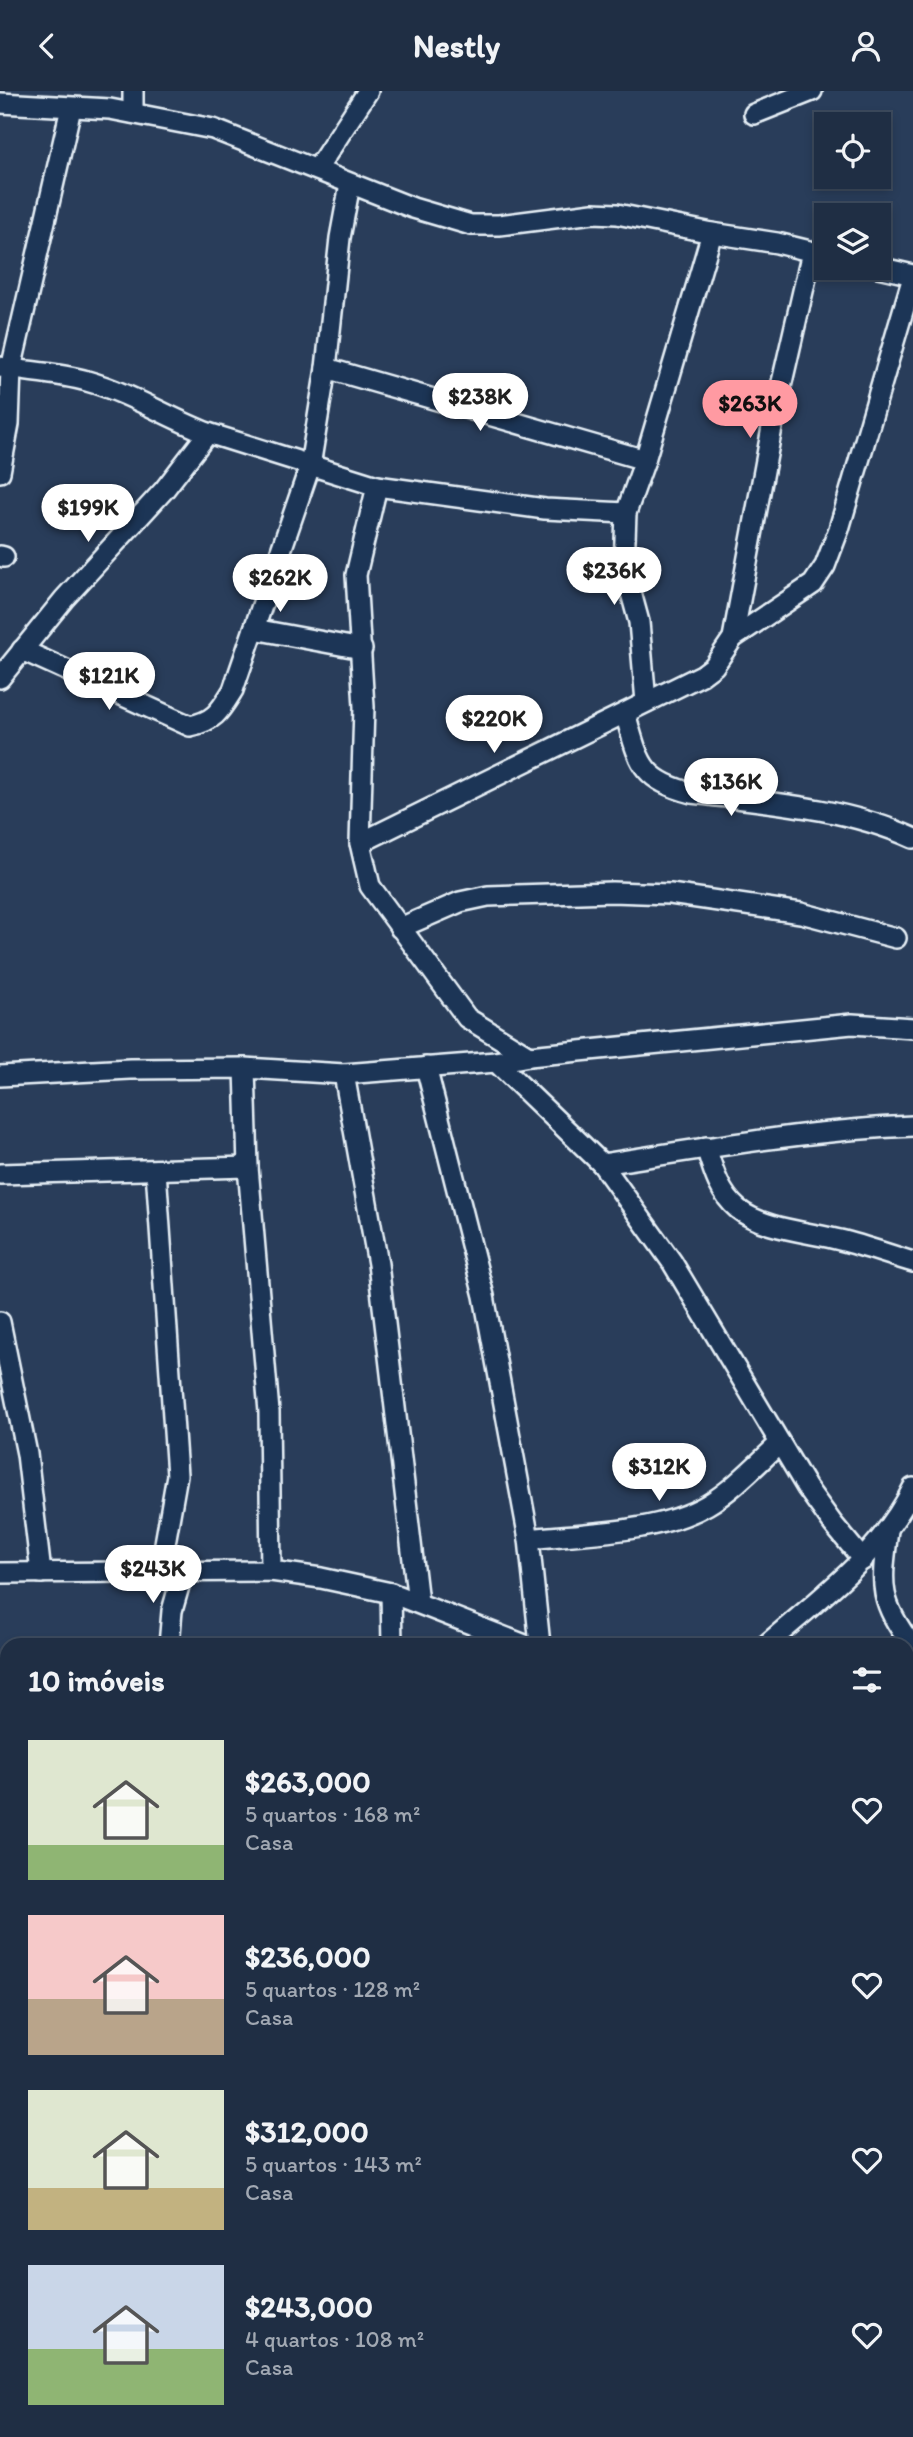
<!DOCTYPE html>
<html lang="pt">
<head>
<meta charset="utf-8">
<style>
	:root { --surface:#1f2e44; --page:#27364b; --text:#f1f3f6; --muted:#a1a8b2; --line:#3c4a5d; --accent:#ff9aa2 }
	body { margin:0; font-family:Itim,sans-serif; background:var(--page); color:var(--text); height:100vh; display:flex; flex-direction:column; font-size:26px; white-space:nowrap }
	* { box-sizing:border-box; margin:0 }
	p { font-size:23px; color:var(--muted) }
	.icon { flex:none; width:38px; height:38px; fill:none; stroke:currentColor; stroke-width:2; stroke-linecap:round; stroke-linejoin:round }
	.map { position:relative; flex:1; overflow:hidden }
	.drawer { position:absolute; left:0px; top:1547px; width:914px; height:800px; display:flex; flex-direction:column; background:var(--surface); border-radius:21px 21px 0 0; box-shadow:0 4px 10px #0003,0 0 0 2px var(--line) }
	.drawer>* { flex:none }
	.tools { position:absolute; left:814px; top:21px; display:grid; gap:14px }
	.tools a { display:grid; place-items:center; width:77px; height:77px; border-radius:0px; background:var(--surface); box-shadow:0 4px 10px #0003,0 0 0 2px var(--line); font-size:35px }
	.price { position:absolute; translate:-50% -60px; padding:0 16px; border-radius:24px; background:#fff; color:#222; font-size:23px; line-height:46px; filter:drop-shadow(0 2px 4px #0008) }
	.price::after { content:''; position:absolute; left:50%; top:42px; width:21px; height:16px; margin-left:-10px; background:inherit; clip-path:polygon(0 0,100% 0,50% 100%) }
	.price.selected { background:var(--accent); color:#111 }
	ul { padding:0; list-style:none }
	li { display:flex; align-items:center; gap:21px; height:175px; padding:0 28px }
	li span { display:grid; place-items:center; flex:none; width:196px; height:140px; border-radius:0px; color:#555 }
	li>.icon { margin-inline-start:auto }
	span .icon { width:84px; height:84px; fill:#fffc; stroke-width:1 }
	li b { font-size:30px }
	h2 { display:flex; justify-content:space-between; align-items:center; height:84px; padding:0 28px; font-size:30px }
	header { display:flex; justify-content:space-between; align-items:center; height:91px; padding:0 28px; background:var(--surface); font-size:32px; font-weight:700 }
	.map>svg:first-child { display:block }
</style>
</head>
<body>
<header><svg class="icon" aria-label="back" viewBox="0 0 24 24"><path d="M15 5l-7 7 7 7"/></svg>Nestly<svg class="icon" aria-label="person" viewBox="0 0 24 24"><circle cx="12" cy="8" r="4"/><path d="M4 21q1-7 8-7t8 7"/></svg></header>
<div class="map">
<svg width="913" height="2346" viewBox="0 0 913 2346">
	<rect width="100%" height="100%" fill="#293d5a"/>
	<filter id="ink" filterUnits="userSpaceOnUse"><feTurbulence type="fractalNoise" baseFrequency=".0143" numOctaves="2"/><feDisplacementMap in="SourceGraphic" scale="14" xChannelSelector="R" yChannelSelector="G"/><feConvolveMatrix kernelMatrix="1 2 1 2 8 2 1 2 1" color-interpolation-filters="sRGB"/></filter>
	<g filter="url(#ink)">
		<g fill="none" stroke-linecap="round" stroke-linejoin="round">
			<g stroke="#e8f1f8" stroke-width="24">
				<g id="street">
					<polyline points="0,12 110,18 213,38 413,117 471,134 499,134 593,122 617,123 712,142 777,152 826,164"/>
					<polyline points="133,22 133,0"/>
					<polyline points="754,23 812,0"/>
					<polyline points="317,78 368,0"/>
					<polyline points="878,176 913,184"/>
					<path d="M0,276C28,281 59,282 87,290C130,302 167,326 208,342L377,395L545,418L626,422"/>
					<polyline points="326,277 645,369"/>
					<polyline points="0,381 9,333 11,278 71,17"/>
					<polyline points="377,395 356,484 364,616 360,752 370,795 467,927 529,965"/>
					<polyline points="0,465 4,466"/>
					<polyline points="254,538 362,558"/>
					<polyline points="733,547 813,493 825,475 839,438 913,186"/>
					<path d="M22,559L190,635C215,630 220,620 233,599L310,375L326,277L340,147L350,93"/>
					<polyline points="0,587 64,508 164,399 208,342"/>
					<polyline points="646,611 639,531 624,476 626,422 645,369 712,142"/>
					<path d="M625,622C639,669 639,689 692,702C765,711 844,716 913,747"/>
					<polyline points="360,752 702,584 714,575 733,547 774,326 812,161"/>
					<polyline points="400,837 460,811 488,805 612,801 670,803 801,822 896,847"/>
					<polyline points="496,971 602,1073 672,1171 807,1397 833,1433 863,1469"/>
					<polyline points="426,976 484,1205 529,1448 540,1554"/>
					<polyline points="245,977 248,1076 269,1321 271,1480"/>
					<polyline points="344,983 378,1173 418,1511"/>
					<polyline points="0,985 130,978 245,977 344,983 496,971 529,965 852,933 913,937"/>
					<path d="M706,1056C713,1079 719,1102 738,1118C762,1138 810,1141 840,1149C865,1155 889,1164 913,1171"/>
					<path d="M602,1073C706,1057 809,1039 913,1035"/>
					<polyline points="156,1079 177,1384 160,1481"/>
					<polyline points="0,1083 248,1076"/>
					<polyline points="0,1231 27,1363 41,1482"/>
					<path d="M888,1439C881,1496 878,1508 913,1556"/>
					<path d="M529,1448C584,1442 659,1442 707,1414C734,1398 757,1373 780,1352"/>
					<polyline points="0,1482 271,1480 321,1487 391,1502 525,1554"/>
					<polyline points="391,1502 392,1554"/>
					<polyline points="169,1554 172,1520 183,1481"/>
					<path d="M766,1554C820,1507 881,1463 913,1397"/>
					<polyline points="0,1805 7,1807"/>
					<polyline points="906,1865 913,1867"/>
					<polyline points="906,1989 913,1994"/>
					<polyline points="906,2245 913,2242"/>
					<polyline points="0,2319 7,2315"/>
					<polyline points="208,2340 216,2344 229,2346"/>
					<polyline points="695,2340 695,2346"/>
					<polyline points="634,2346 655,2340"/>
				</g>
			</g>
			<use href="#street" stroke="#1d3557" stroke-width="19"/>
		</g>
	</g>
</svg>
<div class="tools">
<a><svg class="icon" aria-label="locate" viewBox="0 0 24 24"><circle cx="12" cy="12" r="6"/><path d="M12 2v4M12 18v4M2 12h4M18 12h4"/></svg></a>
<a><svg class="icon" aria-label="layers" viewBox="0 0 24 24"><path d="M12 4l9 5-9 5-9-5zM3 14l9 5 9-5"/></svg></a>
</div>
<b class="price" style="left:480px;top:342px">$238K</b>
<b class="price selected" style="left:750px;top:349px">$263K</b>
<b class="price" style="left:88px;top:453px">$199K</b>
<b class="price" style="left:614px;top:516px">$236K</b>
<b class="price" style="left:280px;top:523px">$262K</b>
<b class="price" style="left:109px;top:621px">$121K</b>
<b class="price" style="left:494px;top:664px">$220K</b>
<b class="price" style="left:731px;top:727px">$136K</b>
<b class="price" style="left:659px;top:1412px">$312K</b>
<b class="price" style="left:153px;top:1514px">$243K</b>
<section class="drawer">
<h2>10 imóveis<svg class="icon" aria-label="filters" viewBox="0 0 24 24"><path d="M4 7h16M4 17h16"/><circle cx="9" cy="7" r="2"/><circle cx="15" cy="17" r="2"/></svg></h2>
<ul>
<li><span style="background:linear-gradient(#dfe7d0 75%,#8fb573 0)"><svg class="icon" aria-label="home" viewBox="0 0 24 24"><path d="M3 11l9-7 9 7M6 9v11h12V9"/></svg></span><div><b>$263,000</b><p>5 quartos · 168 m²</p><p>Casa</p></div><svg class="icon" aria-label="heart" viewBox="0 0 24 24"><path d="M12 20l-8-8c-3-5 5-10 8-4 3-6 11-1 8 4z"/></svg></li>
<li><span style="background:linear-gradient(#f6c9c9 60%,#b9a48a 0)"><svg class="icon" aria-label="home" viewBox="0 0 24 24"><path d="M3 11l9-7 9 7M6 9v11h12V9"/></svg></span><div><b>$236,000</b><p>5 quartos · 128 m²</p><p>Casa</p></div><svg class="icon" aria-label="heart" viewBox="0 0 24 24"><path d="M12 20l-8-8c-3-5 5-10 8-4 3-6 11-1 8 4z"/></svg></li>
<li><span style="background:linear-gradient(#dfe7d0 70%,#c2b280 0)"><svg class="icon" aria-label="home" viewBox="0 0 24 24"><path d="M3 11l9-7 9 7M6 9v11h12V9"/></svg></span><div><b>$312,000</b><p>5 quartos · 143 m²</p><p>Casa</p></div><svg class="icon" aria-label="heart" viewBox="0 0 24 24"><path d="M12 20l-8-8c-3-5 5-10 8-4 3-6 11-1 8 4z"/></svg></li>
<li><span style="background:linear-gradient(#c9d6e8 60%,#8fb573 0)"><svg class="icon" aria-label="home" viewBox="0 0 24 24"><path d="M3 11l9-7 9 7M6 9v11h12V9"/></svg></span><div><b>$243,000</b><p>4 quartos · 108 m²</p><p>Casa</p></div><svg class="icon" aria-label="heart" viewBox="0 0 24 24"><path d="M12 20l-8-8c-3-5 5-10 8-4 3-6 11-1 8 4z"/></svg></li>
</ul>
</section>
</div>
</body>
</html>
